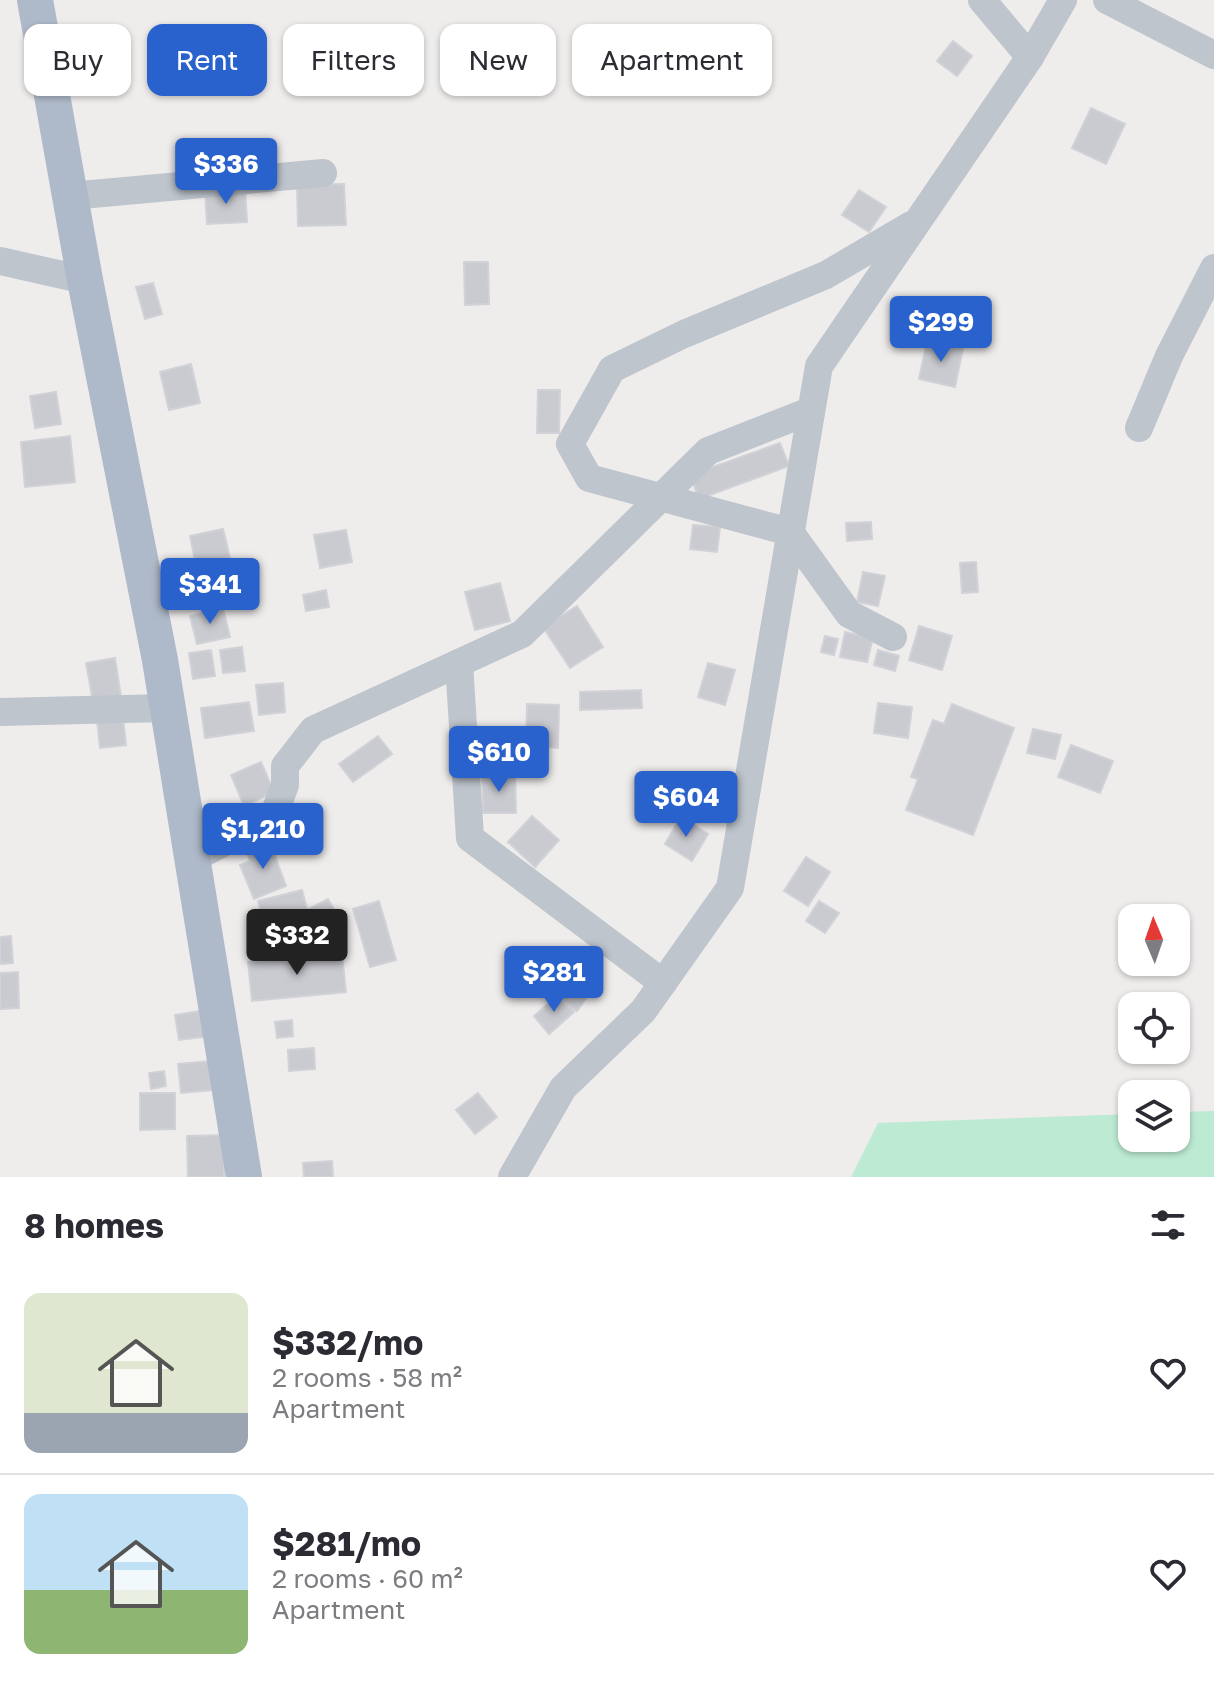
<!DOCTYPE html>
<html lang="en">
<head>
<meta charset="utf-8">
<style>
	:root { --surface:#fff; --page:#f7f7f7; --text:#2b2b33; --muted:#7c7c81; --line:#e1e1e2; --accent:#2962cc }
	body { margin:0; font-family:"Golos Text",sans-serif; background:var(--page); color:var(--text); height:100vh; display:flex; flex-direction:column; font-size:30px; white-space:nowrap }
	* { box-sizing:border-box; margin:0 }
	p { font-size:26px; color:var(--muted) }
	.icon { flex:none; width:44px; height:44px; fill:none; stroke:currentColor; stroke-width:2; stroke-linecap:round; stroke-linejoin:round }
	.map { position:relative; height:1177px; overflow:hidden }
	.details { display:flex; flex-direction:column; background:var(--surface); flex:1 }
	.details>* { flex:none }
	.hud { position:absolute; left:24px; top:24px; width:800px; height:72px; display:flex; gap:16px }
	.needle { width:52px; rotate:358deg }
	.buttons { position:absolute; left:1118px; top:904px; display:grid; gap:16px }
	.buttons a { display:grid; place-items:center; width:72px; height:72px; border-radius:16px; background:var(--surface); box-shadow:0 2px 6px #0004; font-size:40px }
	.price { position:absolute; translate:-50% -68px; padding:0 18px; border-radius:8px; background:var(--accent); color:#fff; font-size:26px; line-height:52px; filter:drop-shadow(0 2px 4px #0008) }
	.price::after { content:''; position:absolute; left:50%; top:48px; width:24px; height:18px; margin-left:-12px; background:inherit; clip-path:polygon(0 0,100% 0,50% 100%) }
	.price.selected { background:#222; color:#fff }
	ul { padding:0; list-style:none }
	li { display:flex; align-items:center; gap:24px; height:200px; padding:0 24px }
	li+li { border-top:2px solid var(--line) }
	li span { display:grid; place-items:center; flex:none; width:224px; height:160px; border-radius:16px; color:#555 }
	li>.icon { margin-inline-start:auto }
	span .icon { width:96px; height:96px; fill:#fffc; stroke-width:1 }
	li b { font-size:34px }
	h2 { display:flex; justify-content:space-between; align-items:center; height:96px; padding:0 24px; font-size:34px }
	.tag { padding:0 28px; border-radius:16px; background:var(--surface); box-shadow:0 2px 6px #0004; font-size:28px; line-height:72px }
	.tag.selected { background:var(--accent); color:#fff }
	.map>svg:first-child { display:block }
</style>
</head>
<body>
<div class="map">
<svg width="1214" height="1177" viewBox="0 0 1214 1177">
	<rect width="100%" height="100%" fill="#efecec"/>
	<polygon fill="#bdead2" points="1214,1111 1214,1177 851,1177 878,1123 1132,1114 1132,1138 1176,1138 1176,1112"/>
	<g fill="#cacbd1" stroke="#d1d2d7" stroke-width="2">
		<polygon points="953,41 972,56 957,76 937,61"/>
		<polygon points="1091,108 1125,124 1106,164 1072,148"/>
		<polygon points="344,184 346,225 298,226 297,185"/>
		<polygon points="245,188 247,222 207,224 205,190"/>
		<polygon points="859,190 886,207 869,232 842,215"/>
		<polygon points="464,262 488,262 489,304 465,305"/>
		<polygon points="153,283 162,314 145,319 136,287"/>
		<polygon points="927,341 963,348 955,387 919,379"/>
		<polygon points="191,364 200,403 169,410 160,372"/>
		<polygon points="538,390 560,390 559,433 537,433"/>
		<polygon points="56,392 61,424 35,428 30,396"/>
		<polygon points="70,436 75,482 25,487 21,442"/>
		<polygon points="780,443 789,466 699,499 690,475"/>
		<polygon points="871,522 872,539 847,541 846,523"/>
		<polygon points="693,525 720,527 717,552 690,549"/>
		<polygon points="223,529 231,562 197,570 190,536"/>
		<polygon points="346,530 352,562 320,568 314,535"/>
		<polygon points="976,562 978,592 962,593 960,563"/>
		<polygon points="863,572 885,576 878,606 857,602"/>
		<polygon points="175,573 200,576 197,597 173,594"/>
		<polygon points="500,583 510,621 475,630 465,592"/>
		<polygon points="326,590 329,607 306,611 303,595"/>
		<polygon points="577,606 603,647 570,668 543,627"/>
		<polygon points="223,608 230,637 197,644 190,616"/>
		<polygon points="919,626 952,636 942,670 909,660"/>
		<polygon points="845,632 873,638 867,662 840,657"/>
		<polygon points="825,636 838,639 834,655 821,652"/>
		<polygon points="242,647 245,671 223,673 220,650"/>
		<polygon points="211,650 215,676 193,679 189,653"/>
		<polygon points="878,650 899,656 895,671 874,665"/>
		<polygon points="115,658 121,697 93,701 86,663"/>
		<polygon points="708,663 735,670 725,705 698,697"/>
		<polygon points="283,683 285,712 259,715 256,685"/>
		<polygon points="641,690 642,708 580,710 580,692"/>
		<polygon points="249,702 254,731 205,738 201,708"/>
		<polygon points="878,703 912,707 908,738 874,733"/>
		<polygon points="527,704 559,705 558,748 526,746"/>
		<polygon points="952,704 1014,728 973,835 906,810 918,779 911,777 933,720 944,724"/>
		<polygon points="123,718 126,745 100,748 97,720"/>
		<polygon points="1033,729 1061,735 1055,759 1027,753"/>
		<polygon points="378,736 392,754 353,782 339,764"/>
		<polygon points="1071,745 1113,761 1100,793 1058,777"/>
		<polygon points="261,762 274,792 244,806 231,775"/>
		<polygon points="515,774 516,813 483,813 482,775"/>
		<polygon points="532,816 559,840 535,867 508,842"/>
		<polygon points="681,817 708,834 692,861 665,844"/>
		<polygon points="269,840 286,886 254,899 240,865 250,861 248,855 258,851 256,845"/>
		<polygon points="806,857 830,872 808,906 784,891"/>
		<polygon points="302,890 314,936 271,947 258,901"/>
		<polygon points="328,899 343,925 324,936 309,909"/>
		<polygon points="379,901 396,960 370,967 353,909"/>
		<polygon points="819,901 839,913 825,933 806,921"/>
		<polygon points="11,936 13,963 0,964 0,937"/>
		<polygon points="342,953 346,992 252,1001 248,962"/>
		<polygon points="18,972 19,1008 0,1009 0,973"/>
		<polygon points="571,981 590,993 577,1011 559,998"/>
		<polygon points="558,995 574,1012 549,1034 534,1016"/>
		<polygon points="200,1011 204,1037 179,1040 175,1015"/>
		<polygon points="292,1020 293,1036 277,1038 275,1022"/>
		<polygon points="314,1048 315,1069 289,1071 288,1050"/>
		<polygon points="210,1061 212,1090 181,1093 178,1064"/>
		<polygon points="164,1071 166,1086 151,1089 149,1073"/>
		<polygon points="140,1093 175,1093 175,1129 140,1130"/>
		<polygon points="478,1093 497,1117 475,1134 456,1110"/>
		<polygon points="224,1135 224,1177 188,1177 187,1136"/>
		<polygon points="332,1161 333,1177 304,1177 303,1163"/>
	</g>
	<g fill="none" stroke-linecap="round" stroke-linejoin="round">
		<g stroke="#bec5cd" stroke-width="28">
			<polyline points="982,0 1030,57"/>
			<polyline points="1107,0 1214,55"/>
			<polyline points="70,196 323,173"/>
			<polyline points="0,261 85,280"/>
			<polyline points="1139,428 1169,356 1214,268"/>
			<polyline points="893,637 849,614 790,532 589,478 570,444 612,369 684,334 826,275 911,225"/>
			<polyline points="459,663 470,838 663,983"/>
			<polyline points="0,712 166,708"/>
			<polyline points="192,859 273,817 285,785 285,766 313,730 522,634 708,451 810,411"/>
			<polyline points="512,1177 563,1088 643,1011 730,888 819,366 1030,57 1063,0"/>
		</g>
		<polyline stroke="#aeb9c9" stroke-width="36" points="35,0 85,280 160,660 244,1177"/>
	</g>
</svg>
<div class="buttons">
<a><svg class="needle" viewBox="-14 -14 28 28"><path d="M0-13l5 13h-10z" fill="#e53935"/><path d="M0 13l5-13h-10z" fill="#7c7c81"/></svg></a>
<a><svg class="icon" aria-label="locate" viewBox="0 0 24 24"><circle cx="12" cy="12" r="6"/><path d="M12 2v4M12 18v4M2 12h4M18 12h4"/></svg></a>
<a><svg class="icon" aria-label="layers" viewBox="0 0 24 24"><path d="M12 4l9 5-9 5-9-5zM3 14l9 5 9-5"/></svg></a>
</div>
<b class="price" style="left:226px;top:206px">$336</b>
<b class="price" style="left:941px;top:364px">$299</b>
<b class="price" style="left:210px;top:626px">$341</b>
<b class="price" style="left:499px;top:794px">$610</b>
<b class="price" style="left:686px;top:839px">$604</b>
<b class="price" style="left:263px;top:871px">$1,210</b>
<b class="price selected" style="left:297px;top:977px">$332</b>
<b class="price" style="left:554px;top:1014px">$281</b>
<div class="hud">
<a class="tag">Buy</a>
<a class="tag selected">Rent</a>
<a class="tag">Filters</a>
<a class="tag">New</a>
<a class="tag">Apartment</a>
</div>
</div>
<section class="details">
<h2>8 homes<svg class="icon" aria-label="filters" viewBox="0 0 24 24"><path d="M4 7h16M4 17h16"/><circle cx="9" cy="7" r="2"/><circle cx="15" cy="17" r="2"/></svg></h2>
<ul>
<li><span style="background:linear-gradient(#dfe7d0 75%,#9aa5b1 0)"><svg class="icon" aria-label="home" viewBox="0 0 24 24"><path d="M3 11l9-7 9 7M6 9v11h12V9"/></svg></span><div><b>$332/mo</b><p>2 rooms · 58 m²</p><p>Apartment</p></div><svg class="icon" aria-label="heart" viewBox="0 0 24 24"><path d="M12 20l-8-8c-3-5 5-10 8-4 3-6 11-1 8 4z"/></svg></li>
<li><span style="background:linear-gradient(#bfe0f5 60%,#8fb573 0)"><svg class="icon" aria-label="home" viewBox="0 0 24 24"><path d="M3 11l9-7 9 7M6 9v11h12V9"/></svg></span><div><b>$281/mo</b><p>2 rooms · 60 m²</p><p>Apartment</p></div><svg class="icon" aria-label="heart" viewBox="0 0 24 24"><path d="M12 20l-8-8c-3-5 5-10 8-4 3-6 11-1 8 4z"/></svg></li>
</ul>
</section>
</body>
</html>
